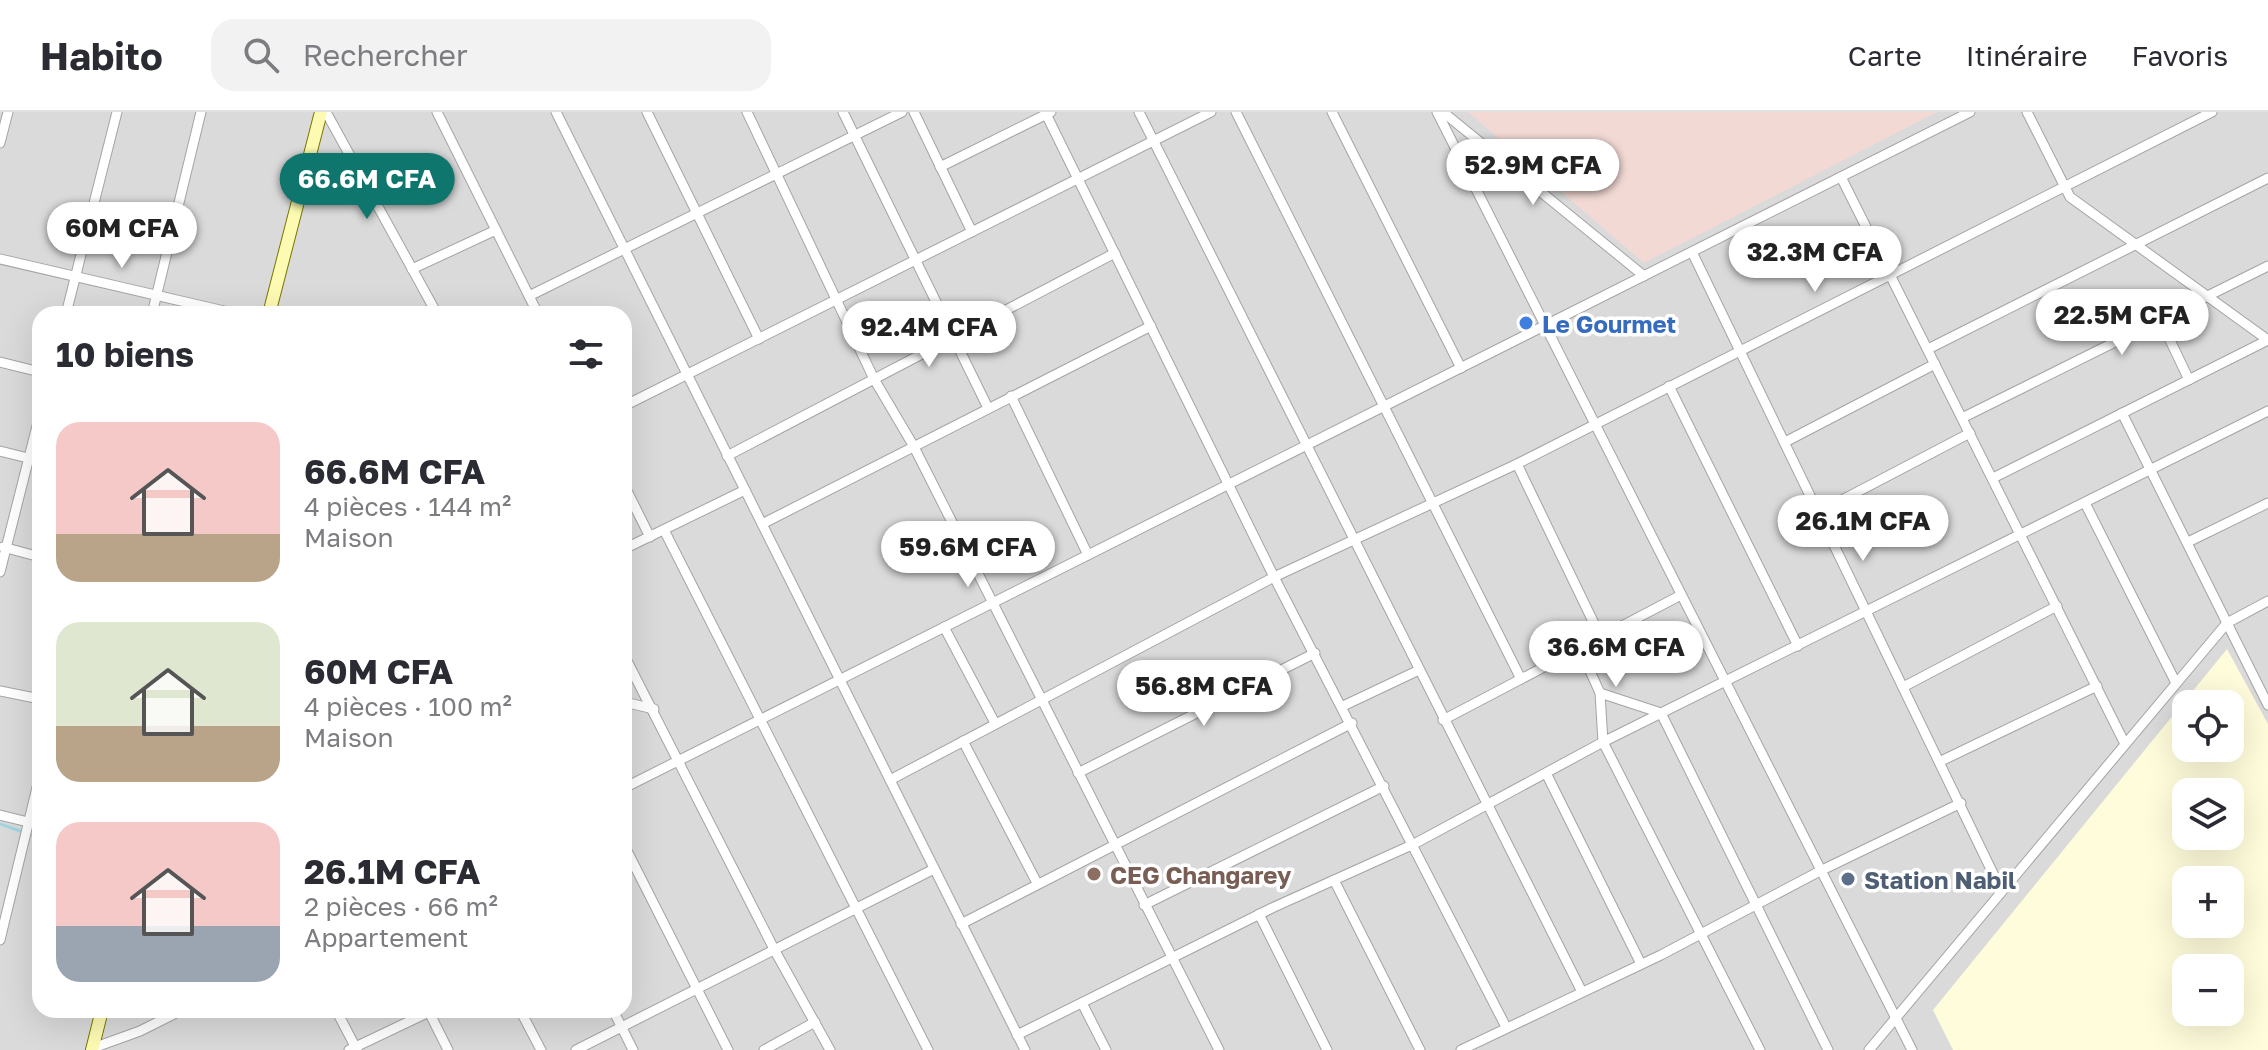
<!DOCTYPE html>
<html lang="fr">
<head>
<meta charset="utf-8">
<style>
	:root { --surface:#fff; --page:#f2f2f3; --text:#2b2b33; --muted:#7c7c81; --line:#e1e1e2; --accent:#0f766e }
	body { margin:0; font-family:"Golos Text",sans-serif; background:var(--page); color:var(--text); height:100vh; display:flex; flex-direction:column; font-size:30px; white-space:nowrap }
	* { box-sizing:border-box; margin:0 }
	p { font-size:26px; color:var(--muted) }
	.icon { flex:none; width:44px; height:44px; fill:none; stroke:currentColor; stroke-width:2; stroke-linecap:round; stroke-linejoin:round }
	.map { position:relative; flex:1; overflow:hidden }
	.sheet { position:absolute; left:32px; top:194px; width:600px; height:712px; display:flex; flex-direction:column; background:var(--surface); border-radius:24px; box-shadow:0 8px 32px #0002 }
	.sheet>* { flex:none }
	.fabs { position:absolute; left:2172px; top:578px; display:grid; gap:16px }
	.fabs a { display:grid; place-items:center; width:72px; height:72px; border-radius:16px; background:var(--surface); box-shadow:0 8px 32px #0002; font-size:40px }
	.price { position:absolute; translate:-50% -68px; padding:0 18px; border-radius:28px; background:#fff; color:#222; font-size:26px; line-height:52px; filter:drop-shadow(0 2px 4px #0008) }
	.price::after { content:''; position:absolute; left:50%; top:48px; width:24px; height:18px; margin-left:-12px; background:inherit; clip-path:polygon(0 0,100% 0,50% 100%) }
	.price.current { background:var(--accent); color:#fff }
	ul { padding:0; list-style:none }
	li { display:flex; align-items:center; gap:24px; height:200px; padding:0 24px }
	li span { display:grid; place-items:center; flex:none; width:224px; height:160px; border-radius:24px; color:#555 }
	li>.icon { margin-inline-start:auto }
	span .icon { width:96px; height:96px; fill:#fffc; stroke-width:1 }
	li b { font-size:34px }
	h2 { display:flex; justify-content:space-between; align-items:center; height:96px; padding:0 24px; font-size:34px }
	header { display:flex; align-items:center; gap:48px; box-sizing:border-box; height:112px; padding:0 40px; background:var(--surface); border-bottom:2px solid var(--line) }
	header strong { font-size:38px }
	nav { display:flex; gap:44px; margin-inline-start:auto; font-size:28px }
	.search { width:560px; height:72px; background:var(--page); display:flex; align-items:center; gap:20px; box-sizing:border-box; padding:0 28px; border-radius:24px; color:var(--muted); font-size:30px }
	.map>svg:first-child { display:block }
</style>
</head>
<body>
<header>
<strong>Habito</strong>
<div class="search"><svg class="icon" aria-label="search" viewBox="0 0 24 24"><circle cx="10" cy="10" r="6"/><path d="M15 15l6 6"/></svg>Rechercher</div>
<nav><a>Carte</a><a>Itinéraire</a><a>Favoris</a></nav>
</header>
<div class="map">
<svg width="2268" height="938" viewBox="0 0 2268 938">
	<rect width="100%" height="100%" fill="#efe9e2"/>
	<path fill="#dbdada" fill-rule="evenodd" d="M0,0H2268V938H0ZM40,202H624V898H40ZM2186,592H2230V636H2186ZM2186,680H2230V724H2186ZM2186,768H2230V812H2186ZM2186,856H2230V900H2186Z"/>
	<path fill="#fffcdb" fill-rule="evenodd" d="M2227,537L2268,612V938H1953L1933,898ZM2186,592H2230V636H2186ZM2186,680H2230V724H2186ZM2186,768H2230V812H2186ZM2186,856H2230V900H2186Z"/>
	<polygon fill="#f2d9d4" points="1468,0 1937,0 1644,151"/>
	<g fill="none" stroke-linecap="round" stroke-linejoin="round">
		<polyline stroke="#9fd6df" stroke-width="3" points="0,712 40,726"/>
		<g stroke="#a4a4a4" stroke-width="11">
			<g id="minor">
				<polyline points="326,0 437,202"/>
				<polyline points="437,0 538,202"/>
				<polyline points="556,0 1025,938"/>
				<polyline points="647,0 759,227"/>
				<polyline points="747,0 874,267 913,333 1219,938"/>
				<polyline points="843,0 988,296"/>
				<polyline points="914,0 972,120"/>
				<polyline points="1139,0 1582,880"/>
				<polyline points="1236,0 1521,567"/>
				<polyline points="1332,0 1461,256"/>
				<polyline points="1437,0 1912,938"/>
				<polyline points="1443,0 1644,164"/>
				<polyline points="2027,0 2070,85 2268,228"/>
				<polyline points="1046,2 1274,465 1506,915"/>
				<polyline points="0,31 8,0"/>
				<polyline points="940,55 1051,0"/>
				<polyline points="1841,65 2125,632"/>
				<polyline points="1692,140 2001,778"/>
				<polyline points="0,147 237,202"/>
				<polyline points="412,157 496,118"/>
				<polyline points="529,184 902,0"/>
				<polyline points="66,202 117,0"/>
				<polyline points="152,202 201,0"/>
				<polyline points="2160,207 2189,268"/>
				<polyline points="1928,237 2268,66"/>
				<polyline points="0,250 40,260"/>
				<polyline points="1669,274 1798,534"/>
				<polyline points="1011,284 1088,443"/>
				<polyline points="624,294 1211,0"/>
				<polyline points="2122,301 2268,593"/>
				<polyline points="1962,306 2268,154"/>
				<polyline points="1785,330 1935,252"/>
				<polyline points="0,339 40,349"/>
				<polyline points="727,344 1115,141"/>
				<polyline points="1517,352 1601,526"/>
				<polyline points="1993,366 2268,228"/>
				<polyline points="624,373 650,425"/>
				<polyline points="2085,391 2176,571"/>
				<polyline points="1819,400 1970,321"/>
				<polyline points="762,412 1151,214"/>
				<polyline points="664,418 928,938"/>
				<polyline points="2188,430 2268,391"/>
				<polyline points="3,435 40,445"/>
				<polyline points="624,437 745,378"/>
				<polyline points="0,460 40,302"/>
				<polyline points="944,515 995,611"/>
				<polyline points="1580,537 1600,581 1603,630 1760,938"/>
				<polyline points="624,543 775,839 830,938"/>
				<polyline points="1905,574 2057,494"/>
				<polyline points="0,579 40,587"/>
				<polyline points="1600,581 1661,601 1828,938"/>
				<polyline points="624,590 654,597"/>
				<polyline points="1343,594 1417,559"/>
				<polyline points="1443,608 1681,483"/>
				<polyline points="963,629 1037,771"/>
				<polyline points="1941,649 2097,574"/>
				<polyline points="1078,661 1315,541"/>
				<polyline points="1546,661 1641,852"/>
				<polyline points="890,668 1274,465 1517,352 2212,0"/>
				<polyline points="624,676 1970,0"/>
				<polyline points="0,703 40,713"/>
				<polyline points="624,733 728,938"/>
				<polyline points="1334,768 1420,938"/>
				<polyline points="1144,793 1384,674"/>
				<polyline points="1259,802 1327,938"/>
				<polyline points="961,812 1352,611"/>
				<polyline points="0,828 40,663"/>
				<polyline points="1082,891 1106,938"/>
				<polyline points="336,898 357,938"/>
				<polyline points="428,898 448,938"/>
				<polyline points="520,898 541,938"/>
				<polyline points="613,898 633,938"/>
				<polyline points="1017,923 1272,796 1414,732 1603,630 2268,299"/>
				<polyline points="93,936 140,919 182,898"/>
				<polyline points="349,938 429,900"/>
				<polyline points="576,938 934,757"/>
				<polyline points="764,938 815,910"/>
				<polyline points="1461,938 1661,843 1820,759 1961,691"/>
				<polyline points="1869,938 2227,511 2268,489"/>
			</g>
		</g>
		<g stroke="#757800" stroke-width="14">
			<g id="secondary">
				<polyline points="269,202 321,0"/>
				<polyline points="92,938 102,898"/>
			</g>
		</g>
		<use href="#minor" stroke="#fff" stroke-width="9"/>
		<use href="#secondary" stroke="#fdfab2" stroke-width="12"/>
	</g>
	<circle fill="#3f7fe0" stroke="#fff" stroke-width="3" cx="1526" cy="211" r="8"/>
	<circle fill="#8d6e63" stroke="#fff" stroke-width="3" cx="1094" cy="762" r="8"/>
	<circle fill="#5c6f8a" stroke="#fff" stroke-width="3" cx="1848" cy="767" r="8"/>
	<g text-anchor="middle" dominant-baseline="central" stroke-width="7" stroke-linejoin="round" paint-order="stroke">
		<g font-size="24" font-weight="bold" fill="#366cbe" stroke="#fff" text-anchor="start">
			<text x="1542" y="211">Le Gourmet</text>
		</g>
		<g font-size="24" font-weight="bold" fill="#785e54" stroke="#fff" text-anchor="start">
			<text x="1110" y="762">CEG Changarey</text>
		</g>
		<g font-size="24" font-weight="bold" fill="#4e5e75" stroke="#fff" text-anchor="start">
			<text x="1864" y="767">Station Nabil</text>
		</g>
	</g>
</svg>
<div class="fabs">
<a><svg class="icon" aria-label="locate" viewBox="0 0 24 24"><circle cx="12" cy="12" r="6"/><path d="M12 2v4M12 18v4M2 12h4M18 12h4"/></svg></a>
<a><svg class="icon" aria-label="layers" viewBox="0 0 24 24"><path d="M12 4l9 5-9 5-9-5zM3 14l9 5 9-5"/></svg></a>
<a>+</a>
<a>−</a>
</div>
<b class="price" style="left:1533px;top:95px">52.9M CFA</b>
<b class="price current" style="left:367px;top:109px">66.6M CFA</b>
<b class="price" style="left:122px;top:158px">60M CFA</b>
<b class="price" style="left:1815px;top:182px">32.3M CFA</b>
<b class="price" style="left:2122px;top:245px">22.5M CFA</b>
<b class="price" style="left:929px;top:257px">92.4M CFA</b>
<b class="price" style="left:1863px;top:451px">26.1M CFA</b>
<b class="price" style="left:968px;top:477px">59.6M CFA</b>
<b class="price" style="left:1616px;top:577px">36.6M CFA</b>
<b class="price" style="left:1204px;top:616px">56.8M CFA</b>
<section class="sheet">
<h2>10 biens<svg class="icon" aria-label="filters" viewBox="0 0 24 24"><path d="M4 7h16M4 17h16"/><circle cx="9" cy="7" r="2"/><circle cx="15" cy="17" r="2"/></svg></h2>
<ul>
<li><span style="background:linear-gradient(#f6c9c9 70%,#b9a48a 0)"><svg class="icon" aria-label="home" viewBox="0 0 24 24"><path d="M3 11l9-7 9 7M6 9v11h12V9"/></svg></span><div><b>66.6M CFA</b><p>4 pièces · 144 m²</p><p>Maison</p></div></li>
<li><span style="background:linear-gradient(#dfe7d0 65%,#b9a48a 0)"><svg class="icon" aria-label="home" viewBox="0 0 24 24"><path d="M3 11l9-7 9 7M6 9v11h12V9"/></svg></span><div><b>60M CFA</b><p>4 pièces · 100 m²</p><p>Maison</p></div></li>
<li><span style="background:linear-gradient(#f6c9c9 65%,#9aa5b1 0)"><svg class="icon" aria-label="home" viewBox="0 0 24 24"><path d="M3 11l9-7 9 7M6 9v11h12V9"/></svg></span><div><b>26.1M CFA</b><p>2 pièces · 66 m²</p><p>Appartement</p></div></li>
</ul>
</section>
</div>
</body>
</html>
